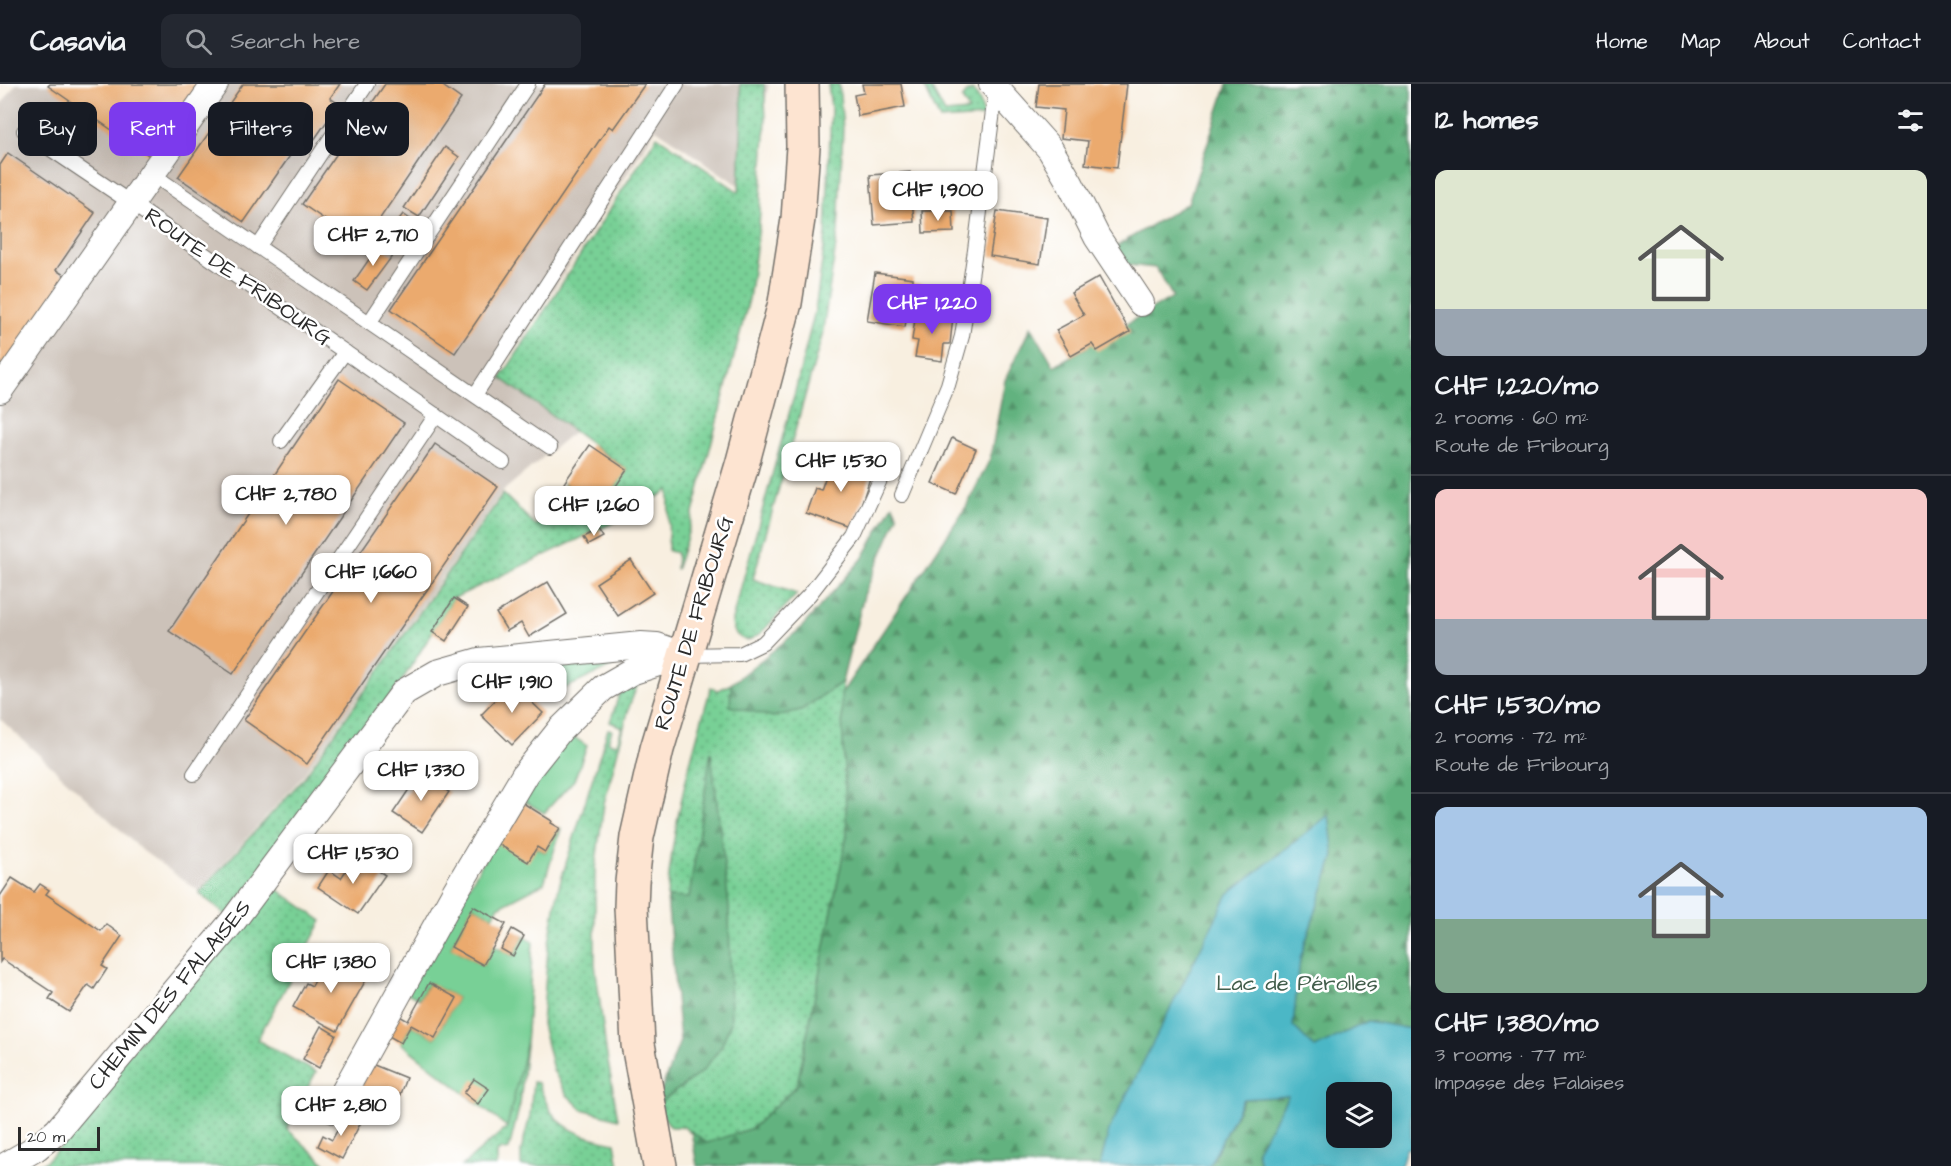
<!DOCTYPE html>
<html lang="en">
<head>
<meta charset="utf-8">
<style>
	:root { --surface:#171b24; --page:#242831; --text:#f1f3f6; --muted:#9ea1a6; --line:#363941; --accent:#7c3aed }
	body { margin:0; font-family:"Architects Daughter",sans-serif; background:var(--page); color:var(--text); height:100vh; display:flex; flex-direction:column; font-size:22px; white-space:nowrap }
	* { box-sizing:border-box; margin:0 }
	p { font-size:20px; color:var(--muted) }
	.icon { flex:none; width:33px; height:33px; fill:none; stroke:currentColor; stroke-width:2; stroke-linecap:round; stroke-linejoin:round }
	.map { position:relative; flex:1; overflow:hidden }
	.side { display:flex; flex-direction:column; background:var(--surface); width:540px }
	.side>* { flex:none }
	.guide { position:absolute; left:18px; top:18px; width:570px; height:54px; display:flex; gap:12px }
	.fabs { position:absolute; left:1326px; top:998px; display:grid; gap:12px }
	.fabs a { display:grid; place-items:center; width:66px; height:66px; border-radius:12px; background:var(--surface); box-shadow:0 6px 24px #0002; font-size:30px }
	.scale { position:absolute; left:18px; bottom:15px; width:82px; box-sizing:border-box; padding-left:6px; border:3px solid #2b2b2b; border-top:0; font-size:16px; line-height:21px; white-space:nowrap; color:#2b2b2b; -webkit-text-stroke:4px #fff; paint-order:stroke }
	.price { position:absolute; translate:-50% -51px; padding:0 14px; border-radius:12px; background:#fff; color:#222; font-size:20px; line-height:39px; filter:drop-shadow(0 2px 3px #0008) }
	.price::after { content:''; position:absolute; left:50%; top:36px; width:18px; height:14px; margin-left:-9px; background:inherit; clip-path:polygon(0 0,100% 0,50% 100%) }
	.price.on { background:var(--accent); color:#fff }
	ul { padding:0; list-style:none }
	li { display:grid; align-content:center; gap:12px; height:318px; padding:0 24px }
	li+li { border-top:2px solid var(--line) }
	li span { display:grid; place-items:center; height:186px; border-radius:12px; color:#555 }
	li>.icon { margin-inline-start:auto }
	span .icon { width:108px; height:108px; fill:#fffc; stroke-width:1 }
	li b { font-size:26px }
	h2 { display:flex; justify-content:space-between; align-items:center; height:72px; padding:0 24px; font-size:26px }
	.tag { padding:0 21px; border-radius:12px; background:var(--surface); box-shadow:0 6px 24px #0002; font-size:21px; line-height:54px }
	.tag.on { background:var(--accent); color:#fff }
	header { display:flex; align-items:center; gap:36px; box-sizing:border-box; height:84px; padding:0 30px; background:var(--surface); border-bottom:2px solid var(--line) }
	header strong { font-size:28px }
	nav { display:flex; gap:33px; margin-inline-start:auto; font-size:21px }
	.search { width:420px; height:54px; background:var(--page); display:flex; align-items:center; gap:15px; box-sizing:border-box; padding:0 21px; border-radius:12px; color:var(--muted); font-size:22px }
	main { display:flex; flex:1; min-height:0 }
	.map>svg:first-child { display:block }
</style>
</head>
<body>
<header>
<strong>Casavia</strong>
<div class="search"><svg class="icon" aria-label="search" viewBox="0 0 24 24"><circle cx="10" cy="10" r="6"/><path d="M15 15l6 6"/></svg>Search here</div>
<nav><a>Home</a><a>Map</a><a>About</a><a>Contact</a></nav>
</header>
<main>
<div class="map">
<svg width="1411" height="1082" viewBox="0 0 1411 1082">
	<defs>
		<pattern id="grass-dots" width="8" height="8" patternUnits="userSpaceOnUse" patternTransform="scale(1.5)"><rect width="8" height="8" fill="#78d096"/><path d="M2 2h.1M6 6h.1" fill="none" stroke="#63a97b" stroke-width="1.8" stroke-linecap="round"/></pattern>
		<pattern id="forest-firs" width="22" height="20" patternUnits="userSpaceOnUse" patternTransform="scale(1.5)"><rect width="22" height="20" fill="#62b27f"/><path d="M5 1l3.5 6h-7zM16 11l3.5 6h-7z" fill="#519168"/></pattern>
	</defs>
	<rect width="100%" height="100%" fill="#fff"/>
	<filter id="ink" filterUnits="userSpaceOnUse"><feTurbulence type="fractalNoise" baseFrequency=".0167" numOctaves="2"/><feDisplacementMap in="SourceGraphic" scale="12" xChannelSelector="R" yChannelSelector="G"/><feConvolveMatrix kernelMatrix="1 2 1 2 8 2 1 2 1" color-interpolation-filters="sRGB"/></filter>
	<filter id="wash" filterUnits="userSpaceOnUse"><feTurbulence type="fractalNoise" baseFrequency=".008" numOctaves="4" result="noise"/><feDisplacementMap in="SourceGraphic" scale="24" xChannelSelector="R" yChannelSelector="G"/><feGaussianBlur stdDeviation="1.35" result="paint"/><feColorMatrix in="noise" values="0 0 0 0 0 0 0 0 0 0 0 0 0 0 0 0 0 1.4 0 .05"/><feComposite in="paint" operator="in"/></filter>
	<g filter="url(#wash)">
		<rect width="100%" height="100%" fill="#f8efe0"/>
		<polygon fill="#ccc2b9" points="16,0 769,0 748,108 656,45 503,285 578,344 503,407 302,693 199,807 143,767 0,635 0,22"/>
		<g fill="url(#grass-dots)" stroke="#527e60" stroke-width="1.5">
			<path d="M740,0H764L766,35L759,143L749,215L686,456L676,486L677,469L668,467L669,406L619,436L454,514L401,598L227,832L199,809L303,695L503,410L535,441C556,435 566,421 564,399L601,424L627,386L501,294L657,52L739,108L742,24Z"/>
			<path d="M828,0H839L843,45L838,148L822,252L753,495L797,510L759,551L747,557C736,552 732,548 732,536L795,308L815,226L826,150L831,24Z"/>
			<path d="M923,0H929L945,29L969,27L962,15L967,8L972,6C979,14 983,23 983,33L940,36Z"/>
			<polygon points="640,595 630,620 604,720 595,785 595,880 606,966 618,1035 582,1025 567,1011 553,986 542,940 548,864 559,802 608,645 612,646 608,658 617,660 622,643 610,638 619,611 627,600"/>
			<path d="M842,598L851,752L800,1001L755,1046L706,1062L684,1043H671L655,1022L703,987L711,670L689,815L667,813C672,741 691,672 711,603L717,607L731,600V622L801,626Z"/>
			<polygon points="270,800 322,837 257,956 316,988 295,1027 287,1045 328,1082 36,1082 45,1078 90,1035 114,987"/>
			<polygon points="526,961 520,1020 509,1065 497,1067 497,1082 462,1082 507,1043"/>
			<path d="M533,998L538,999C542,1008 546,1020 552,1029C567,1049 591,1054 615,1059L619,1082H521V1067L530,1032Z"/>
		</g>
		<g fill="url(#forest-firs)" stroke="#466e55" stroke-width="1.5">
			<polygon points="1227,0 1411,0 1411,945 1368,937 1315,965 1293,942 1300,875 1334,772 1329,731 1109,1046 1100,1082 697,1082 691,1047 707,1059 752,1044 797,1001 847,751 841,610 966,423 990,375 1005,296 1031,242 1054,282 1173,213 1156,184 1128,181 1115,163 1188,119"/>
			<polygon points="893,421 898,432 864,511 842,598 801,626 773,633 730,622 731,600 800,545 862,475"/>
			<polygon points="711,667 729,823 731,938 721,963 703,987 655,1022 680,957 667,813 689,814"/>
			<polygon points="1289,1012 1257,1066 1260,1082 1209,1082 1244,1015"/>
		</g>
		<g fill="#78d096" stroke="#527e60" stroke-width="1.5">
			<polygon points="624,571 613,582 540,616 524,600 541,581"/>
			<polygon points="568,649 587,662 574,696 544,729 526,718 521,722 518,720"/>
			<polygon points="560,744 561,745 544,799 498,823 493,833 473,822 451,863 483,881 494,861 513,872 524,852 533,857 526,961 507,1043 401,959 411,941 435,954 457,914 429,899 419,915 407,909 501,747 545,768"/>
		</g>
		<path fill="#4bb7c6" stroke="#3b7178" stroke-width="1.5" fill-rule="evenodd" d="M1329,731L1334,772L1300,875L1293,942L1315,964L1368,937L1411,945V1064L1406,1065L1401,1082H1260L1257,1066L1288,1012L1243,1015L1209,1082H1100L1109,1046L1228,810ZM1336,1008H1382V1053H1336Z"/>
		<g id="blocks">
			<g fill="#ebaa6e">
				<polygon points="50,0 201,0 151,73 48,2"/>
				<polygon points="243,0 340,0 330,14 339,20 314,56 305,50 244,138 178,93"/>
				<polygon points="385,0 440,0 461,15 362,161 302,120"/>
				<polygon points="545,0 645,0 613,45 609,42 455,269 391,225"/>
				<polygon points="862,0 901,0 905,23 858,32 854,11 864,9"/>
				<polygon points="1039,0 1127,0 1117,84 1085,80 1088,57 1061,54 1064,26 1036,23"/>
				<polygon points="445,63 459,73 419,133 404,124"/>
				<polygon points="8,69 95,129 56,186 67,193 0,291 0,81"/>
				<polygon points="910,88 914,138 874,141 870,91"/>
				<polygon points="922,127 953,127 954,148 923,149"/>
				<polygon points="997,127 1047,134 1040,180 990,172"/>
				<polygon points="403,130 414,138 396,163 384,155"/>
				<polygon points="379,161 393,171 367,206 354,197"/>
				<polygon points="875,189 913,194 913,199 924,201 921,220 909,219 905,243 867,237"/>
				<polygon points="1099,193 1130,248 1097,267 1092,260 1071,272 1056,246 1084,231 1071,209"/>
				<polygon points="916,228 953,233 950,260 944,260 942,277 915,273 918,257 912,256"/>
				<polygon points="339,295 404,339 233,590 169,547"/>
				<polygon points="952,354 976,365 956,410 932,399"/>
				<polygon points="435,360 498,403 307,680 244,636"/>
				<polygon points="590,361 627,386 601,424 564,399"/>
				<polygon points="833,372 873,385 853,445 806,429 815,404 821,406"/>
				<polygon points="599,445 604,453 589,461 584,453"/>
				<polygon points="631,476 653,509 618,532 596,499"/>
				<polygon points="548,498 567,530 529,553 521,539 507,547 496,529"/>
				<polygon points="454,514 468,523 446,557 432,548"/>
				<polygon points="512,599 543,629 512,661 481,631"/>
				<polygon points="420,689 449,708 422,748 393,729"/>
				<polygon points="523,719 552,737 551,739 560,744 545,768 537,763 528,778 498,760"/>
				<polygon points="356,772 385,791 358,830 318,803 329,786 341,794"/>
				<polygon points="12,794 34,808 40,800 49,806 46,810 101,847 106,840 122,852 102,882 107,885 94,905 88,901 69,928 49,915 53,909 2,875 0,878 0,812"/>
				<polygon points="473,822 506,840 483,881 451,863"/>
				<polygon points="512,845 524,852 513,872 501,865"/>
				<polygon points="328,873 367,894 337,947 293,923 306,899 312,902"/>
				<polygon points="429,899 457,914 435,954 411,941 401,959 387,951 398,931 408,937"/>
				<polygon points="321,942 336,951 319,984 303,975"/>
				<polygon points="369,979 406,994 391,1034 354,1019"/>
				<polygon points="474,995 489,1005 478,1020 464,1009"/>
				<polygon points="346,1030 361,1038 342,1075 318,1062 323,1051 332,1056"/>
			</g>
		</g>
	</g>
	<g filter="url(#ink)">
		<use href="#blocks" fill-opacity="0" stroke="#73706a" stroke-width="1.5"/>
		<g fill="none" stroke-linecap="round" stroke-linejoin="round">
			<g stroke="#73706a" stroke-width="16">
				<g id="service">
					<polyline points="24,47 131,119 503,378"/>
					<polyline points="152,90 550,363"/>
					<polyline points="258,163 367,0"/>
					<polyline points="369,239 528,0"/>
					<polyline points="475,311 677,0"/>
					<polyline points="281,357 345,268"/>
					<polyline points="902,411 948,301 962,252 975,166 996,4"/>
					<polyline points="684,571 740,570 763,559 809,511 854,453 884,387"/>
					<polyline points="194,690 436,331"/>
				</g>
			</g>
			<g stroke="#73706a" stroke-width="28">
				<g id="minor">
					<polyline points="992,0 1050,65 1070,99 1097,153 1141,219"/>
					<polyline points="0,306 215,0"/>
					<polyline points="334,1026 455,808 525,690 560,646 603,604 631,588 683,571"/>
					<polyline points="5,1082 36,1064 57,1047 233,837 404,608 437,589 479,577 641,561 657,562 683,571"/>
				</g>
			</g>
			<g stroke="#73706a" stroke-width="36">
				<polyline id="secondary" points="660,1082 638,960 631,823 632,798 637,753 657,665 742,381 785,219 798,135 803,63 802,0"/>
			</g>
			<use href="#service" stroke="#fff" stroke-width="14"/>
			<use href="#minor" stroke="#fff" stroke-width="26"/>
			<use href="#secondary" stroke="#fde4d1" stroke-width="33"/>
		</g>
	</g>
	<g text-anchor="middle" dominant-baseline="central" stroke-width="5" stroke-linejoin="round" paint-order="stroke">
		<g font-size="22" fill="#2b2b2b" stroke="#fff">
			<text transform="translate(238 193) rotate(35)">ROUTE DE FRIBOURG</text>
			<text transform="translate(694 539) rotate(-73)">ROUTE DE FRIBOURG</text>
			<text transform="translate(170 911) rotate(-50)">CHEMIN DES FALAISES</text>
		</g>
		<g font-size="22" fill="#425d4b" stroke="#fff">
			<text x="1297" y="899">Lac de Pérolles</text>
		</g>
	</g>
</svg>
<div class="fabs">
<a><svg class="icon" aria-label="layers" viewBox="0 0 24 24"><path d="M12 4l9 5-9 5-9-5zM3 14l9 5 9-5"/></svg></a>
</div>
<div class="scale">20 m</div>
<b class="price" style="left:938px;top:138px">CHF 1,900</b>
<b class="price" style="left:373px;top:183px">CHF 2,710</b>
<b class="price on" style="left:932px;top:251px">CHF 1,220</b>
<b class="price" style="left:841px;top:409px">CHF 1,530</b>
<b class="price" style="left:286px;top:442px">CHF 2,780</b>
<b class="price" style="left:594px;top:453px">CHF 1,260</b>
<b class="price" style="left:371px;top:520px">CHF 1,660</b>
<b class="price" style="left:512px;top:630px">CHF 1,910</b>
<b class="price" style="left:421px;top:718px">CHF 1,330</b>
<b class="price" style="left:353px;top:801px">CHF 1,530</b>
<b class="price" style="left:331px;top:910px">CHF 1,380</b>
<b class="price" style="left:341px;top:1053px">CHF 2,810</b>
<div class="guide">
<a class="tag">Buy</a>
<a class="tag on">Rent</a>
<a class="tag">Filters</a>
<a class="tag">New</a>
</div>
</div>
<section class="side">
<h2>12 homes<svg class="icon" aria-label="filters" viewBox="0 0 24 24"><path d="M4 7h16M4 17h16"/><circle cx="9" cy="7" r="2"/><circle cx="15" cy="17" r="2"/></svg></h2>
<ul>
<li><span style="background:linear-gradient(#dfe7d0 75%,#9aa5b1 0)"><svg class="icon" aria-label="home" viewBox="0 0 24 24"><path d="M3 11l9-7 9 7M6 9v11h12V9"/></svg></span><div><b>CHF 1,220/mo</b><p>2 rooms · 60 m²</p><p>Route de Fribourg</p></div></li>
<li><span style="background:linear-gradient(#f6c9c9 70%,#9aa5b1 0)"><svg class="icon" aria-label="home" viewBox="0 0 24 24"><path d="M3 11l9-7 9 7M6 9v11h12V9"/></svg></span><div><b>CHF 1,530/mo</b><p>2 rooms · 72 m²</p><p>Route de Fribourg</p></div></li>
<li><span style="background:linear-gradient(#a9c7e8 60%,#7fa58c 0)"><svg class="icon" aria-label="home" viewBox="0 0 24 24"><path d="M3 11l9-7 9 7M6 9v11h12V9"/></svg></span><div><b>CHF 1,380/mo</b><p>3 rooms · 77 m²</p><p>Impasse des Falaises</p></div></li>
</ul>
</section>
</main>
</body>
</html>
